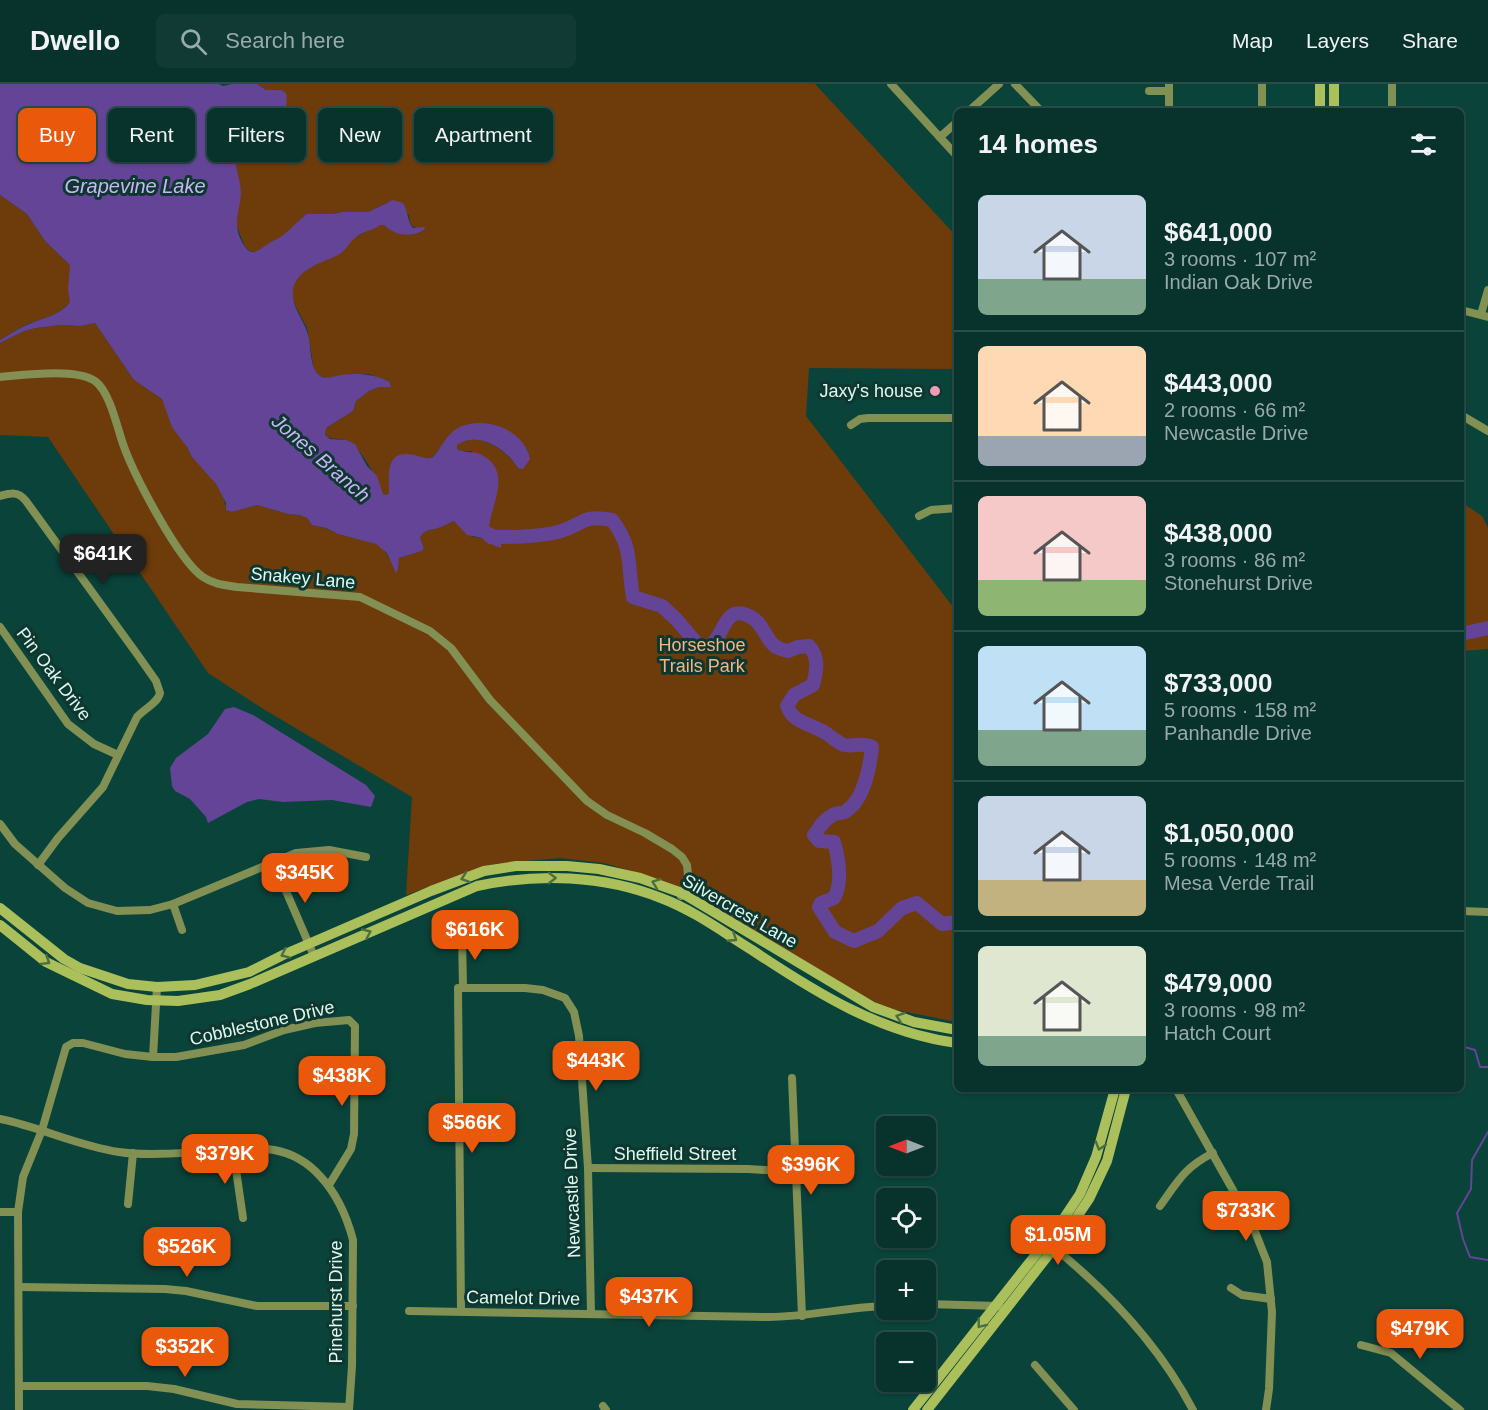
<!DOCTYPE html>
<html lang="en">
<head>
<meta charset="utf-8">
<style>
	:root { --surface:#08322c; --page:#113a34; --text:#f1f3f6; --muted:#98aaa9; --line:#294d48; --accent:#ea580c }
	body { margin:0; font-family:Arial,sans-serif; background:var(--page); color:var(--text); height:100vh; display:flex; flex-direction:column; font-size:22px; white-space:nowrap }
	* { box-sizing:border-box; margin:0 }
	p { font-size:20px; color:var(--muted) }
	.icon { flex:none; width:33px; height:33px; fill:none; stroke:currentColor; stroke-width:2; stroke-linecap:round; stroke-linejoin:round }
	.map { position:relative; flex:1; overflow:hidden }
	.details { position:absolute; left:954px; top:24px; width:510px; height:984px; display:flex; flex-direction:column; background:var(--surface); border-radius:9px; box-shadow:0 2px 4px #0004,0 0 0 2px var(--line) }
	.details>* { flex:none }
	.guide { position:absolute; left:18px; top:24px; width:570px; height:54px; display:flex; gap:12px }
	.needle { width:39px; rotate:270deg }
	.tools { position:absolute; left:876px; top:1032px; display:grid; gap:12px }
	.tools a { display:grid; place-items:center; width:60px; height:60px; border-radius:9px; background:var(--surface); box-shadow:0 2px 4px #0004,0 0 0 2px var(--line); font-size:30px }
	.price { position:absolute; translate:-50% -51px; padding:0 14px; border-radius:12px; background:var(--accent); color:#fff; font-size:20px; line-height:39px; filter:drop-shadow(0 2px 3px #0008) }
	.price::after { content:''; position:absolute; left:50%; top:36px; width:18px; height:14px; margin-left:-9px; background:inherit; clip-path:polygon(0 0,100% 0,50% 100%) }
	.price.on { background:#222; color:#fff }
	ul { padding:0; list-style:none }
	li { display:flex; align-items:center; gap:18px; height:150px; padding:0 24px }
	li+li { border-top:2px solid var(--line) }
	li span { display:grid; place-items:center; flex:none; width:168px; height:120px; border-radius:9px; color:#555 }
	li>.icon { margin-inline-start:auto }
	span .icon { width:72px; height:72px; fill:#fffc; stroke-width:1 }
	li b { font-size:26px }
	h2 { display:flex; justify-content:space-between; align-items:center; height:72px; padding:0 24px; font-size:26px }
	.pill { padding:0 21px; border-radius:9px; background:var(--surface); box-shadow:0 2px 4px #0004,0 0 0 2px var(--line); font-size:21px; line-height:54px }
	.pill.on { background:var(--accent); color:#fff }
	header { display:flex; align-items:center; gap:36px; box-sizing:border-box; height:84px; padding:0 30px; background:var(--surface); border-bottom:2px solid var(--line) }
	header strong { font-size:28px }
	nav { display:flex; gap:33px; margin-inline-start:auto; font-size:21px }
	.search { width:420px; height:54px; background:var(--page); display:flex; align-items:center; gap:15px; box-sizing:border-box; padding:0 21px; border-radius:9px; color:var(--muted); font-size:22px }
	.map>svg:first-child { display:block }
</style>
</head>
<body>
<header>
<strong>Dwello</strong>
<div class="search"><svg class="icon" aria-label="search" viewBox="0 0 24 24"><circle cx="10" cy="10" r="6"/><path d="M15 15l6 6"/></svg>Search here</div>
<nav><a>Map</a><a>Layers</a><a>Share</a></nav>
</header>
<div class="map">
<svg width="1488" height="1326" viewBox="0 0 1488 1326">
	<rect width="100%" height="100%" fill="#0a433a"/>
	<g fill="#6e3c0a">
		<path d="M257,0H815L957,153V285L809,284L806,332L957,528V938L886,924L839,899L697,811L658,795L604,779L560,774L494,780L406,811L412,713L265,626L208,589L48,353L0,351V259L24,247L36,244L60,241L81,242L95,239L134,296L162,315L192,373L211,393L222,409L227,426L232,428L257,421L288,430L299,431L307,434L312,441C323,442 330,447 339,450C353,455 369,455 381,463C388,469 391,479 398,486L399,474L422,467L424,464L420,454C425,445 429,447 438,444C443,443 449,439 454,437L472,453L482,454L488,459L492,446L489,443V438L472,367H462L457,365V361C479,346 506,366 518,384L528,367L520,356L455,346L432,374L424,375L416,372L389,403V409L386,411L383,410C377,396 362,363 347,357C339,353 332,357 325,351L326,344L353,327L356,317L369,307L379,303L391,302L390,298L369,290L343,291L326,294L320,292L314,286L307,244L295,221L292,212L293,202L296,195L302,189L318,178L336,172L355,153L380,141H384C396,152 411,154 424,146C413,143 410,144 409,131L386,119L368,128H342L333,130L304,132L287,151L256,168L250,167L245,163L236,140L241,108L236,81L237,69L247,51L280,34L281,6H266Z"/>
		<path d="M0,111L27,130L45,157L70,181V218C60,232 41,234 26,241C17,245 9,251 0,256Z"/>
		<polygon points="1461,418 1482,432 1488,444 1488,565 1461,567"/>
	</g>
	<g fill="#644496">
		<path d="M0,0H219L223,2L232,0H257L266,6H281L286,9C293,45 246,37 237,67C233,82 241,95 241,109C240,128 232,138 242,158C252,177 260,164 271,158C289,150 292,141 307,130H333L342,128H368L393,116L403,119C408,126 407,137 413,144L425,143L424,146C411,154 395,152 384,141H380C373,147 363,147 356,153C348,159 346,168 336,172C318,180 290,188 293,213C294,227 306,238 309,255C311,267 310,287 322,293C328,295 335,292 340,291C358,289 374,290 390,298L391,303H379L369,307L356,317L353,327L326,344L325,351L330,355L346,356L355,360L367,382L377,392L383,410L386,411L389,409C389,395 385,369 407,370C416,370 422,375 432,374C440,366 446,351 456,345C482,330 525,345 530,375L523,385L518,384C507,366 479,346 457,361V365C464,369 472,367 480,370C513,386 492,418 489,443L502,448L501,464L488,459L482,454L467,451L454,437C449,439 443,443 438,444C429,447 425,445 420,454L424,464L422,467L399,474L398,486L396,489L387,469L376,460L338,450L326,444L312,441L307,434L299,431L288,430L257,421L232,428L226,426V419L216,400L192,373L187,363L172,343L162,315L134,296L95,239L81,242L60,241L36,244L24,247L0,259V256C9,251 19,244 29,240C43,234 61,231 70,218L68,205L70,181L45,157L27,130L0,111Z"/>
		<polygon points="234,623 253,631 366,701 375,712 371,723 332,716 283,718 259,715 247,718 208,739 206,733 190,715 175,707 172,702 170,684 176,674 208,650 225,625"/>
	</g>
	<g fill="none" stroke-linecap="round" stroke-linejoin="round">
		<g stroke="#644496" stroke-width="2">
			<polyline points="1461,962 1475,966 1480,983 1488,983"/>
			<polyline points="1488,1048 1472,1076 1471,1105 1457,1129 1463,1155 1470,1173 1488,1176"/>
		</g>
		<g stroke="#644496" stroke-width="14">
			<path d="M487,449L491,453C514,453 536,453 558,448C585,441 580,430 612,436C634,465 627,481 633,513L662,522L676,535L700,563C703,562 707,562 710,561C725,553 723,518 751,533C764,540 765,555 775,562C778,565 784,566 788,567L798,563L809,562C819,573 817,586 813,601L794,611L787,622C794,640 810,639 824,648C831,652 837,658 844,661C854,663 863,658 872,663C870,682 864,716 846,727C843,730 837,728 833,731C824,735 819,744 814,751L819,757L834,758C839,776 843,798 834,814L821,819L819,823L835,848L854,857L878,847L902,824L917,819L942,840L957,838"/>
			<polyline points="1461,550 1488,544"/>
		</g>
		<g stroke="#829053" stroke-width="8">
			<polyline points="891,0 957,72"/>
			<polyline points="1015,0 1041,27"/>
			<polyline points="1169,0 1169,27"/>
			<polyline points="1262,0 1262,27"/>
			<polyline points="1392,0 1392,27"/>
			<polyline points="1149,7 1169,7"/>
			<polyline points="969,27 999,0"/>
			<polyline points="940,53 957,38"/>
			<polyline points="1461,226 1488,233"/>
			<polyline points="1481,230 1488,206"/>
			<path d="M0,293C24,291 75,284 95,297C110,308 117,343 123,360C133,389 178,476 203,493C213,500 225,501 237,503L360,513L430,547L451,564L490,616L587,717L607,731L645,749L672,765L682,773L687,781L688,791V798L681,812"/>
			<polyline points="1461,331 1488,347"/>
			<polyline points="851,341 860,335 868,334 957,334"/>
			<path d="M0,412C11,409 18,407 26,417L137,570L156,597L160,609C158,619 144,625 137,633L103,703L58,754L38,781"/>
			<polyline points="919,432 931,426 957,424"/>
			<polyline points="0,543 68,640 94,660 118,671"/>
			<polyline points="0,740 15,760 65,804 88,819 117,827 150,826 173,820 296,769 329,766 366,773"/>
			<polyline points="273,777 314,872"/>
			<polyline points="173,820 182,846"/>
			<polyline points="1461,827 1488,828"/>
			<polyline points="462,851 463,904"/>
			<polyline points="463,904 525,904 543,906 565,914 574,928 579,952 588,1084 591,1230"/>
			<polyline points="153,973 157,903"/>
			<polyline points="792,994 802,1232"/>
			<polyline points="1176,1005 1252,1140 1267,1178 1272,1228 1269,1305 1266,1326"/>
			<path d="M0,1035C40,1043 78,1062 119,1068C146,1072 182,1069 210,1067C252,1064 288,1057 320,1092C337,1110 347,1133 353,1156L352,1282L349,1326"/>
			<polyline points="233,1065 243,1134"/>
			<polyline points="588,1084 748,1085 797,1088"/>
			<polyline points="128,1120 133,1069"/>
			<path d="M1160,1122C1178,1097 1185,1083 1213,1069"/>
			<polyline points="0,1128 18,1128"/>
			<path d="M1052,1162C1109,1208 1159,1261 1193,1326"/>
			<polyline points="19,1203 165,1205 186,1207 257,1222 353,1222"/>
			<polyline points="1231,1204 1242,1211 1271,1215"/>
			<polyline points="926,1220 999,1222"/>
			<path d="M409,1227L768,1233C808,1233 847,1223 886,1222"/>
			<polyline points="461,1227 458,904 463,904"/>
			<polyline points="1361,1261 1391,1269 1460,1326"/>
			<polyline points="1035,1281 1074,1326"/>
			<polyline points="19,1302 147,1302 174,1305 237,1320 349,1323"/>
			<polyline points="603,1322 606,1326"/>
			<polyline points="19,1326 18,1128 23,1093 42,1046 66,963 73,959 83,959 125,970 153,973 176,973 244,961 284,946 315,939 349,936 355,942 354,1050 351,1065 329,1101"/>
		</g>
		<g stroke="#abc05b" stroke-width="10">
			<polyline points="1320,0 1320,27"/>
			<polyline points="1334,0 1334,27"/>
			<polyline points="0,824 64,875 80,884 128,900 157,903 195,901 249,888 283,871 431,807 484,787 516,782 567,782 599,785 640,794 682,809 873,923 914,938 957,946"/>
			<path d="M0,841L46,878L112,910L147,916L178,917L220,911L250,900L477,802C538,789 603,791 661,814C693,826 723,848 752,866C815,908 880,949 957,959"/>
			<polyline points="913,1326 1060,1140 1080,1110 1096,1073 1115,1005"/>
			<polyline points="927,1326 1068,1146 1089,1115 1107,1077 1126,1005"/>
		</g>
	</g>
	<defs><path id="oneway-chevron" d="M-2-3.5L2.5 0L-2 3.5" fill="none" stroke-width="1.6" stroke-linecap="round" stroke-linejoin="round" transform="scale(1.5)"/></defs>
	<g stroke="#4d6e41">
		<use href="#oneway-chevron" transform="translate(465 794) rotate(161)"/>
		<use href="#oneway-chevron" transform="translate(552 794)"/>
		<use href="#oneway-chevron" transform="translate(656 799) rotate(-160)"/>
		<use href="#oneway-chevron" transform="translate(367 849) rotate(-24)"/>
		<use href="#oneway-chevron" transform="translate(733 854) rotate(33)"/>
		<use href="#oneway-chevron" transform="translate(285 870) rotate(156)"/>
		<use href="#oneway-chevron" transform="translate(46 877) rotate(32)"/>
		<use href="#oneway-chevron" transform="translate(900 933) rotate(-161)"/>
		<use href="#oneway-chevron" transform="translate(1100 1062) rotate(107)"/>
		<use href="#oneway-chevron" transform="translate(981 1240) rotate(128)"/>
	</g>
	<circle fill="#f09ab5" stroke="#0e3730" stroke-width="2" cx="935" cy="307" r="6"/>
	<g text-anchor="middle" dominant-baseline="central" stroke-width="6" stroke-linejoin="round" paint-order="stroke">
		<g font-size="18" fill="#ddf8f1" stroke="#0e3730" text-anchor="end">
			<text x="923" y="307">Jaxy's house</text>
		</g>
		<g font-size="18" fill="#ddf8f1" stroke="#0e3730">
			<text transform="translate(303 494) rotate(5)">Snakey Lane</text>
			<text transform="translate(54 590) rotate(53)">Pin Oak Drive</text>
			<text transform="translate(740 827) rotate(30)">Silvercrest Lane</text>
			<text transform="translate(262 939) rotate(-13)">Cobblestone Drive</text>
			<text x="675" y="1070">Sheffield Street</text>
			<text transform="translate(572 1109) rotate(-92)">Newcastle Drive</text>
			<text transform="translate(523 1214) rotate(1)">Camelot Drive</text>
			<text transform="translate(336 1218) rotate(-90)">Pinehurst Drive</text>
		</g>
		<g font-size="18" fill="#f2b584" stroke="#0e3730">
			<text x="702" y="561">Horseshoe<tspan x="702" dy="21">Trails Park</tspan></text>
		</g>
		<g font-size="20" font-style="italic" fill="#cab4f7" stroke="#0e3730">
			<text x="135" y="102">Grapevine Lake</text>
			<text transform="translate(321 374) rotate(41)">Jones Branch</text>
		</g>
	</g>
</svg>
<div class="tools">
<a><svg class="needle" viewBox="-14 -14 28 28"><path d="M0-13l5 13h-10z" fill="#e53935"/><path d="M0 13l5-13h-10z" fill="#98aaa9"/></svg></a>
<a><svg class="icon" aria-label="locate" viewBox="0 0 24 24"><circle cx="12" cy="12" r="6"/><path d="M12 2v4M12 18v4M2 12h4M18 12h4"/></svg></a>
<a>+</a>
<a>−</a>
</div>
<b class="price on" style="left:103px;top:501px">$641K</b>
<b class="price" style="left:305px;top:820px">$345K</b>
<b class="price" style="left:475px;top:877px">$616K</b>
<b class="price" style="left:596px;top:1008px">$443K</b>
<b class="price" style="left:342px;top:1023px">$438K</b>
<b class="price" style="left:472px;top:1070px">$566K</b>
<b class="price" style="left:225px;top:1101px">$379K</b>
<b class="price" style="left:811px;top:1112px">$396K</b>
<b class="price" style="left:1246px;top:1158px">$733K</b>
<b class="price" style="left:1058px;top:1182px">$1.05M</b>
<b class="price" style="left:187px;top:1194px">$526K</b>
<b class="price" style="left:649px;top:1244px">$437K</b>
<b class="price" style="left:1420px;top:1276px">$479K</b>
<b class="price" style="left:185px;top:1294px">$352K</b>
<div class="guide">
<a class="pill on">Buy</a>
<a class="pill">Rent</a>
<a class="pill">Filters</a>
<a class="pill">New</a>
<a class="pill">Apartment</a>
</div>
<section class="details">
<h2>14 homes<svg class="icon" aria-label="filters" viewBox="0 0 24 24"><path d="M4 7h16M4 17h16"/><circle cx="9" cy="7" r="2"/><circle cx="15" cy="17" r="2"/></svg></h2>
<ul>
<li><span style="background:linear-gradient(#c9d6e8 70%,#7fa58c 0)"><svg class="icon" aria-label="home" viewBox="0 0 24 24"><path d="M3 11l9-7 9 7M6 9v11h12V9"/></svg></span><div><b>$641,000</b><p>3 rooms · 107 m²</p><p>Indian Oak Drive</p></div></li>
<li><span style="background:linear-gradient(#ffd9b3 75%,#9aa5b1 0)"><svg class="icon" aria-label="home" viewBox="0 0 24 24"><path d="M3 11l9-7 9 7M6 9v11h12V9"/></svg></span><div><b>$443,000</b><p>2 rooms · 66 m²</p><p>Newcastle Drive</p></div></li>
<li><span style="background:linear-gradient(#f6c9c9 70%,#8fb573 0)"><svg class="icon" aria-label="home" viewBox="0 0 24 24"><path d="M3 11l9-7 9 7M6 9v11h12V9"/></svg></span><div><b>$438,000</b><p>3 rooms · 86 m²</p><p>Stonehurst Drive</p></div></li>
<li><span style="background:linear-gradient(#bfe0f5 70%,#7fa58c 0)"><svg class="icon" aria-label="home" viewBox="0 0 24 24"><path d="M3 11l9-7 9 7M6 9v11h12V9"/></svg></span><div><b>$733,000</b><p>5 rooms · 158 m²</p><p>Panhandle Drive</p></div></li>
<li><span style="background:linear-gradient(#c9d6e8 70%,#c2b280 0)"><svg class="icon" aria-label="home" viewBox="0 0 24 24"><path d="M3 11l9-7 9 7M6 9v11h12V9"/></svg></span><div><b>$1,050,000</b><p>5 rooms · 148 m²</p><p>Mesa Verde Trail</p></div></li>
<li><span style="background:linear-gradient(#dfe7d0 75%,#7fa58c 0)"><svg class="icon" aria-label="home" viewBox="0 0 24 24"><path d="M3 11l9-7 9 7M6 9v11h12V9"/></svg></span><div><b>$479,000</b><p>3 rooms · 98 m²</p><p>Hatch Court</p></div></li>
</ul>
</section>
</div>
</body>
</html>
